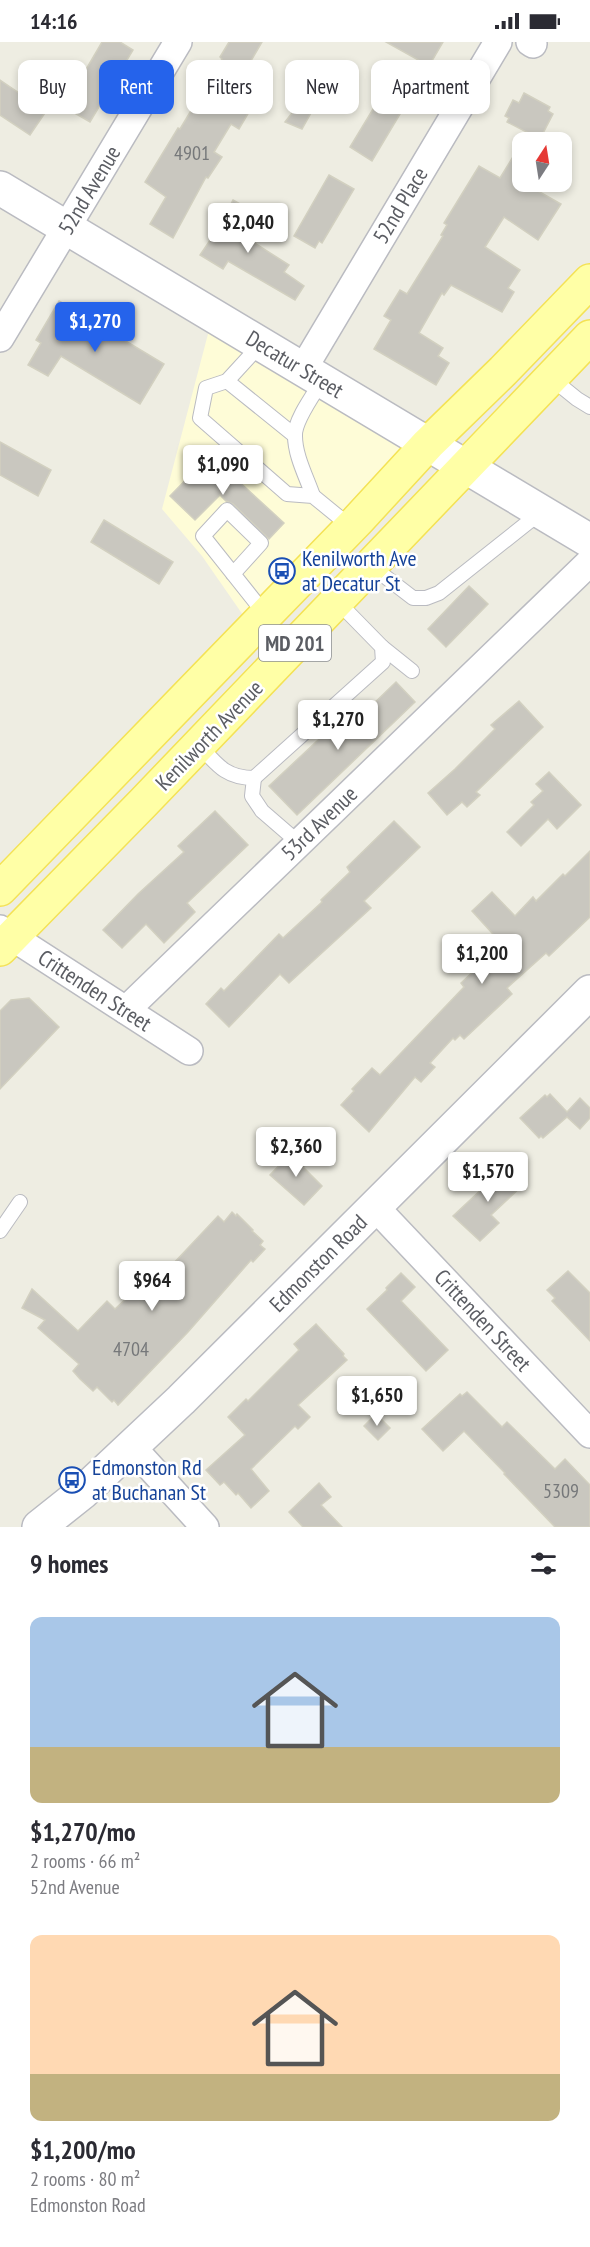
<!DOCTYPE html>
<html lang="en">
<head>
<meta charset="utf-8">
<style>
	:root { --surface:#fff; --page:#f7f7f7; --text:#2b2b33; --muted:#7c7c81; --accent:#2563eb }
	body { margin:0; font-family:"PT Sans Narrow",sans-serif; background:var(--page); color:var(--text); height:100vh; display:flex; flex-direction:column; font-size:22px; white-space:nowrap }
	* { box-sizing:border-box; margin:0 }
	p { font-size:20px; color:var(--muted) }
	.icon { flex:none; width:33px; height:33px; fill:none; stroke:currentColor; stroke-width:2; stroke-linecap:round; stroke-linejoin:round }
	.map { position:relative; height:1485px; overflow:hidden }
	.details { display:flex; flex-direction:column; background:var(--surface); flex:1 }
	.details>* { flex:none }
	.hud { position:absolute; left:18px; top:18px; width:555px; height:54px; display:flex; gap:12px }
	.needle { width:39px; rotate:12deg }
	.tools { position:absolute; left:512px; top:90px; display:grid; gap:12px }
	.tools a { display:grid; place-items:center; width:60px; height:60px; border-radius:12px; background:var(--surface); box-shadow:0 3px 9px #0003; font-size:30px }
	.price { position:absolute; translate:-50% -51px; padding:0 14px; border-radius:6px; background:#fff; color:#222; font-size:20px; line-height:39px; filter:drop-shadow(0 2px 3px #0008) }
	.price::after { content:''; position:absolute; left:50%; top:36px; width:18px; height:14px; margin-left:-9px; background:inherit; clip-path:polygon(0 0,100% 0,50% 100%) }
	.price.current { background:var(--accent); color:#fff }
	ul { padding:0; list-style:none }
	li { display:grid; align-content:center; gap:12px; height:318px; padding:0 30px }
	li span { display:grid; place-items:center; height:186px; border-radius:12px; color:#555 }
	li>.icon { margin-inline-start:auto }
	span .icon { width:108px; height:108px; fill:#fffc; stroke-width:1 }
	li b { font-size:26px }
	h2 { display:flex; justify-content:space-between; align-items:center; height:72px; padding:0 30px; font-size:26px }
	.pill { padding:0 21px; border-radius:12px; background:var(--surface); box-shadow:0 3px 9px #0003; font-size:21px; line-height:54px }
	.pill.current { background:var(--accent); color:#fff }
	.status { display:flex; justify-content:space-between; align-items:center; height:42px; padding:0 30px; background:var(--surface); direction:ltr }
	.status svg { height:16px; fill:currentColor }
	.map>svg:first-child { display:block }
</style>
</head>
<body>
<div class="status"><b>14:16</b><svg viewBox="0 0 49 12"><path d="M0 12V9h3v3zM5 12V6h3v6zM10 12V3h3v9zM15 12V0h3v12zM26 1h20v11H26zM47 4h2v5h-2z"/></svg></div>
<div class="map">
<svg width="590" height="1485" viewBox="0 0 590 1485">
	<rect width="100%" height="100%" fill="#eeede2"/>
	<polygon fill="#fefcd7" points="213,273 428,402 252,586 202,514 162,467"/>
	<g fill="#c9c7bf" stroke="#d2d0c0" stroke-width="1.5">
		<polygon points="102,0 120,0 133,8 90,80 64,65"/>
		<polygon points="229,0 262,0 228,58 249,70 239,87 231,82 214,110 222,115 208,136 206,135 173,196 150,182 166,155 145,140 178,86 180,87 222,17 220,15"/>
		<polygon points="386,0 443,0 429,24"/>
		<polygon points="0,38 31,59 34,56 49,65 30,93 0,73"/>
		<polygon points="318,38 326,44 302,87 285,80"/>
		<polygon points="390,39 412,52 372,119 350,105"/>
		<polygon points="524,51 550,65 548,69 553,72 540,97 507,80 509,76 505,74 513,58 519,61"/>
		<polygon points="522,100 522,140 561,162 538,198 504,175 485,205 520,228 508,246 514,250 502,270 451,243 444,253 442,251 419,291 443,306 438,314 449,321 436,343 374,307 391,278 384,274 400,248 407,252 443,194 441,193 447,183 444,181 479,124 500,136"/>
		<polygon points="329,133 354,147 322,201 319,199 315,206 294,194"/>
		<polygon points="233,158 249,167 242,181 248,185 242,193 289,223 284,230 304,244 295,258 228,219 223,227 200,213 219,185"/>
		<polygon points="59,259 164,322 140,362 61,314 48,334 28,323 41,301 36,298"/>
		<polygon points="0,400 51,428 38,454 0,433"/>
		<polygon points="210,413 284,481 269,497 233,462 226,459 220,453 195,478 170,454"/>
		<polygon points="104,478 173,520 159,542 91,500"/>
		<polygon points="469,544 488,562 446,605 428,587"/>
		<polygon points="396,640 415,660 297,773 269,744 332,685 340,694"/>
		<polygon points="519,659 543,685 476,750 480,753 467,765 462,760 447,773 428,751 455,727 495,687 491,683"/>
		<polygon points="549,730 581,763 557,787 548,777 521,804 507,790 534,763 531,760 543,749 536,742"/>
		<polygon points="215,769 248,803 187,861 195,870 164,901 146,882 122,906 103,888 138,852 184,810 178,804"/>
		<polygon points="394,779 420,805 364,859 371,866 289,941 280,932 229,985 206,962 221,946 224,949 279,892 283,896 322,860 321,858 350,830 347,825"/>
		<polygon points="590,809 590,875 549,914 546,911 507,946 512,952 464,997 460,993 455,998 453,996 430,1021 435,1025 421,1040 415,1035 369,1090 341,1063 354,1049 352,1047 372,1026 380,1033 464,945 461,941 502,902 472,869 492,850 515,874 533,855 536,859 563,832 565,834"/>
		<polygon points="29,956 59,985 0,1047 0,969 11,958"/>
		<polygon points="550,1052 567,1070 580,1056 590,1066 590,1076 580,1087 567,1075 543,1096 541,1094 539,1096 520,1076 545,1053 547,1055"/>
		<polygon points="294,1108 308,1120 303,1125 322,1144 304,1163 270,1133"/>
		<polygon points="502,1123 522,1144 491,1173 499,1181 480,1199 453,1174 484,1145 480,1139 492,1128 494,1130"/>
		<polygon points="232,1170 236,1174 237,1172 253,1188 252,1189 263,1199 260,1203 265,1207 253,1220 251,1218 188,1290 118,1363 114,1358 112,1360 97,1345 93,1349 80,1337 73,1329 79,1322 38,1286 45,1278 22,1266 32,1247 78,1289 107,1259 115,1267 133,1250 140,1257 218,1174 224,1180"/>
		<polygon points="568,1229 590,1251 590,1299 552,1259 555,1256 547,1248"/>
		<polygon points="401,1231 415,1245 401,1259 448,1308 426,1329 367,1267 387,1248 386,1246"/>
		<polygon points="316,1282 344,1312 343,1314 347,1318 298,1363 310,1375 298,1387 295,1384 251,1427 269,1449 251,1466 238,1451 236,1453 224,1440 220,1443 206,1428 245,1393 228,1375 246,1357 248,1359 299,1308 294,1302"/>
		<polygon points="467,1350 502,1385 507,1380 555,1427 565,1417 590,1443 590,1485 555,1485 504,1432 505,1431 464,1389 443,1409 422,1387 460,1352 462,1354"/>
		<polygon points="376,1372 390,1386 378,1398 364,1384"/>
		<polygon points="319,1441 331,1455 321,1463 342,1485 303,1485 289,1470"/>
	</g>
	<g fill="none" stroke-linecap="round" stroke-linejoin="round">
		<g stroke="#babbc1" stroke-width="16">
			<g id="service">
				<polyline points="261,302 227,339 206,346 200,376 287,452 313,454 351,485"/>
				<polyline points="551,336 577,357 590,365"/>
				<polyline points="227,339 294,393"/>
				<path d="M313,454C307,436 295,414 295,394C294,379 314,352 322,339"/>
				<polyline points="370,523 413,556 426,556 439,551 541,470"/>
				<polyline points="233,532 261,501 227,468 203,494 265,572"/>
				<polyline points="382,605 412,629"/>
				<path d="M199,703C217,723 226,736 254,736L383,620L382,605L336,558"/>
				<polyline points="254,736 252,754 262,769 299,801"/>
				<polyline points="0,1189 20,1160"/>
			</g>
		</g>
		<g stroke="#babbc1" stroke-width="30">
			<g id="minor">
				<polyline points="530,0 533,2"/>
				<polyline points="0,296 178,0"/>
				<polyline points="303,327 498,0"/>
				<polyline points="0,887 189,1009"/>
				<polyline points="126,968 590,520"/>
				<polyline points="375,1165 590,1392"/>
				<polyline points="131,1404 205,1485"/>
			</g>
		</g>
		<g stroke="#babbc1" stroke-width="36">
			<g id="tertiary">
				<polyline points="0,146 590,499"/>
				<polyline points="39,1485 83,1450 181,1358 590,950"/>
			</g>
		</g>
		<g stroke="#f4e255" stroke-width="36">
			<g id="primary">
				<polyline points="0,847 357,479 428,402 503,329 590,239"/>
				<polyline points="0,907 143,761 590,295"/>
			</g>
		</g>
		<use href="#service" stroke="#fff" stroke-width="14"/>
		<use href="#minor" stroke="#fff" stroke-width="27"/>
		<use href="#tertiary" stroke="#fff" stroke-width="33"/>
		<use href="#primary" stroke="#ffffa6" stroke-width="33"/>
	</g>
	<defs>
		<g id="bus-ring" transform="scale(1.35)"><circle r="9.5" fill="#fff" stroke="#1a4fb4" stroke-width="1.5"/><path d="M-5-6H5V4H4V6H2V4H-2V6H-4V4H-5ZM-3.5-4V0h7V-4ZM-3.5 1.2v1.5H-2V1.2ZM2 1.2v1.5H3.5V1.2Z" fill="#1a4fb4"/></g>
	</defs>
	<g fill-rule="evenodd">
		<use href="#bus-ring" x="282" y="529"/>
		<use href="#bus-ring" x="72" y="1438"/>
	</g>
	<g text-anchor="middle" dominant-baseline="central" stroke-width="5" stroke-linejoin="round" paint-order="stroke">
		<g font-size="20" fill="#76787a">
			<text x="192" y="111">4901</text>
			<text x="131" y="1307">4704</text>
			<text x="561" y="1449">5309</text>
		</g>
		<rect fill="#fff" stroke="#8c8e92" stroke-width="1.5" x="259" y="583" width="72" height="36" rx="4.5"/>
		<g font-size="21" font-weight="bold" fill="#5b5d63">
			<text x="295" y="601">MD 201</text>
		</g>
		<g font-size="22" fill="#5b5d63" stroke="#fff">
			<text transform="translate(89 148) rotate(-59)">52nd Avenue</text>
			<text transform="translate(400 163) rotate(-59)">52nd Place</text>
			<text transform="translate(295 322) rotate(31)">Decatur Street</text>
			<text transform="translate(209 693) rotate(-46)">Kenilworth Avenue</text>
			<text transform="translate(319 781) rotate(-44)">53rd Avenue</text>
			<text transform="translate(95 948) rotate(33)">Crittenden Street</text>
			<text transform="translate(318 1221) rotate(-45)">Edmonston Road</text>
			<text transform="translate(483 1278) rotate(47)">Crittenden Street</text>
		</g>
		<g font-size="22" fill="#164399" stroke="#fff" text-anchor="start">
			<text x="302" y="516">Kenilworth Ave<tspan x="302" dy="25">at Decatur St</tspan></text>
			<text x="92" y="1425">Edmonston Rd<tspan x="92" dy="25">at Buchanan St</tspan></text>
		</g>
	</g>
</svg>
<div class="tools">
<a><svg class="needle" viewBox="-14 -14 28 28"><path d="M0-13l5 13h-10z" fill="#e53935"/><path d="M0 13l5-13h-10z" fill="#7c7c81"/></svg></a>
</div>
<b class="price" style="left:248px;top:212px">$2,040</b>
<b class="price current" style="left:95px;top:311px">$1,270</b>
<b class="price" style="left:223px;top:454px">$1,090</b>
<b class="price" style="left:338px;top:709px">$1,270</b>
<b class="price" style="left:482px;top:943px">$1,200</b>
<b class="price" style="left:296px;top:1136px">$2,360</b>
<b class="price" style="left:488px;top:1161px">$1,570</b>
<b class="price" style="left:152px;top:1270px">$964</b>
<b class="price" style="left:377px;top:1385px">$1,650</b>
<div class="hud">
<a class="pill">Buy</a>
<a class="pill current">Rent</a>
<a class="pill">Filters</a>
<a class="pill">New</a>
<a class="pill">Apartment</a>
</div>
</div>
<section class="details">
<h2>9 homes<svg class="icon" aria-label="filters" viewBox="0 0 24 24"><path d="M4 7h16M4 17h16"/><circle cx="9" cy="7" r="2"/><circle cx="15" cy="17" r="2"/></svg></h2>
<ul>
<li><span style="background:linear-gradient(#a9c7e8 70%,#c2b280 0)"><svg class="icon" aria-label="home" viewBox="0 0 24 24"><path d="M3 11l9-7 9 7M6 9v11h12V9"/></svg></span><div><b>$1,270/mo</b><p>2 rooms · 66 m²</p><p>52nd Avenue</p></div></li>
<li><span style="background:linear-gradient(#ffd9b3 75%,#c2b280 0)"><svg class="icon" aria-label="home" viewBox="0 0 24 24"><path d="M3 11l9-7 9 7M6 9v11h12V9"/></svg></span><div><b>$1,200/mo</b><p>2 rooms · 80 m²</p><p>Edmonston Road</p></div></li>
</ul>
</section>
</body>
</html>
